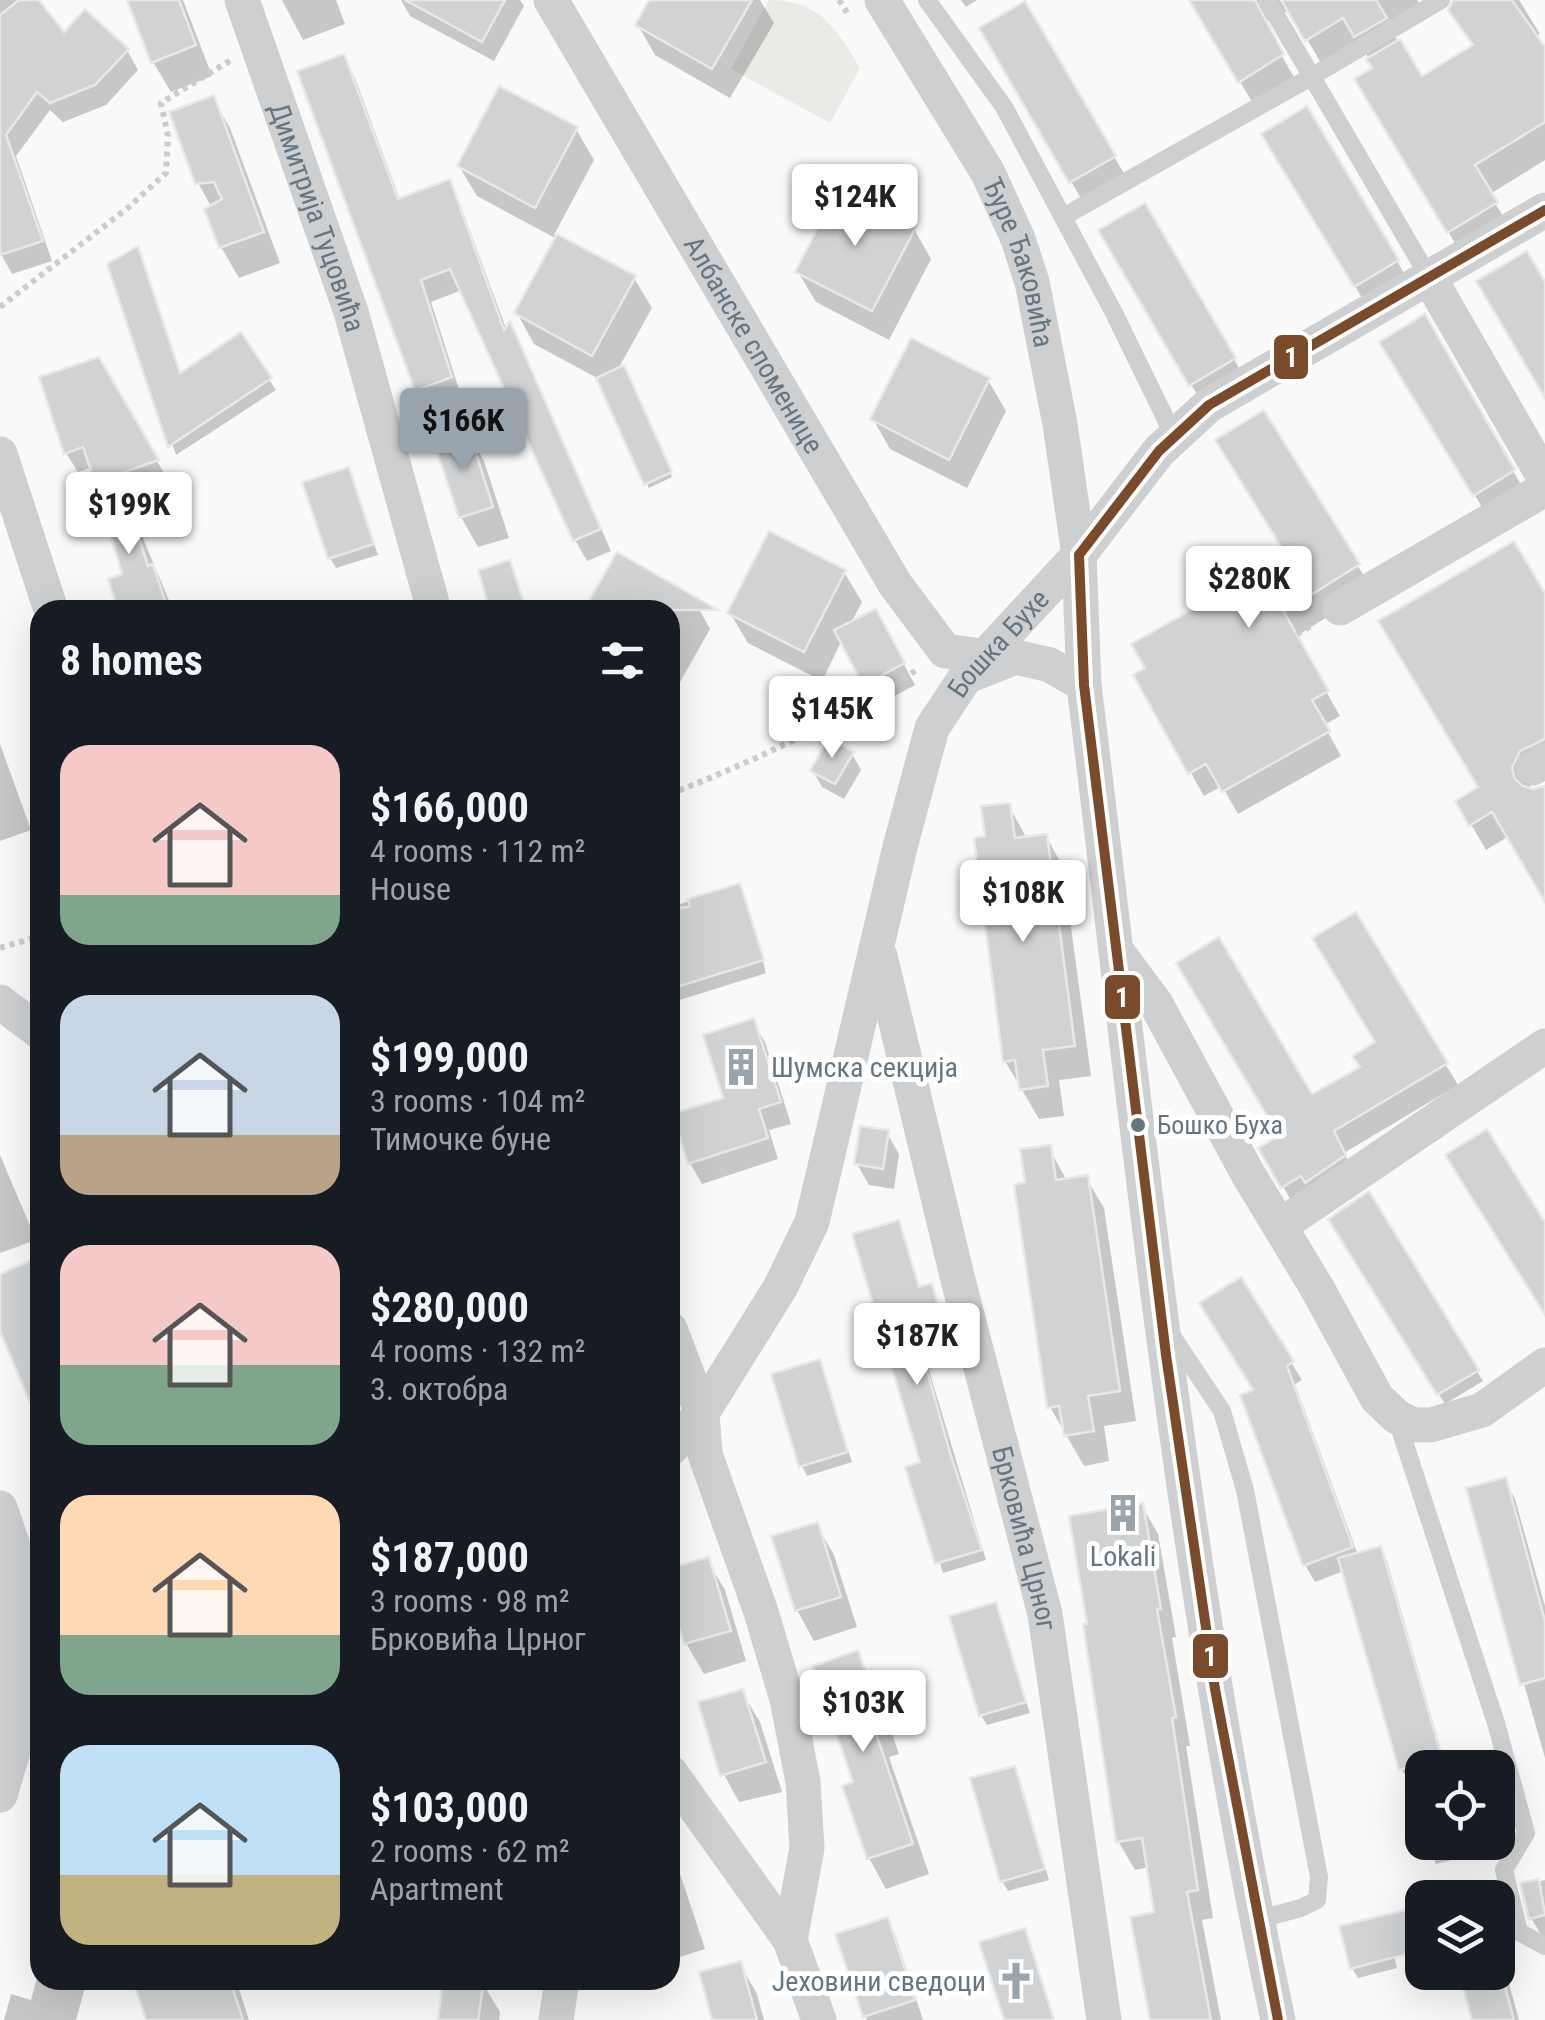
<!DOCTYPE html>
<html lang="en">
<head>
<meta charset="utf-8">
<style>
	:root { --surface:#171b24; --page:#20242c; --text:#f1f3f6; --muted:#9ea1a6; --accent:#99a4ac }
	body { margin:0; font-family:"Roboto Condensed",sans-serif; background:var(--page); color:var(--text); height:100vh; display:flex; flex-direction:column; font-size:38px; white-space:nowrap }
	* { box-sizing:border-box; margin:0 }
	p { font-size:32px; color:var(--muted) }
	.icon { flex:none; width:55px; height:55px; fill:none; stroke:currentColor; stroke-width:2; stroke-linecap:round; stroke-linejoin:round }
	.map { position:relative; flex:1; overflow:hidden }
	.drawer { position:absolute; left:30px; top:600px; width:650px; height:1390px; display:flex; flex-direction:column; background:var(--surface); border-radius:30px; box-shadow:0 10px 40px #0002 }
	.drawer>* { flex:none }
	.controls { position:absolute; left:1405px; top:1750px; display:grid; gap:20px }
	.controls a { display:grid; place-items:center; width:110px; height:110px; border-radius:20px; background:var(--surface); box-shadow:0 10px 40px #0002; font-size:50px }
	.price { position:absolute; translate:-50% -85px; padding:0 22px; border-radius:10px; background:#fff; color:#222; font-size:32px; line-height:65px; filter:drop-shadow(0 2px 5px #0008) }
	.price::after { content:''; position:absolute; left:50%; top:60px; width:30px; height:22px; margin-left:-15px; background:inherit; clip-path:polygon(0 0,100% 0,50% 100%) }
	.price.active { background:var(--accent); color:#111 }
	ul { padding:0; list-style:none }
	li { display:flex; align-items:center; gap:30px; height:250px; padding:0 30px }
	li span { display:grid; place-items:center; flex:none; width:280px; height:200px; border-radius:30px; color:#555 }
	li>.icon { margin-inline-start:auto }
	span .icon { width:120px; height:120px; fill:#fffc; stroke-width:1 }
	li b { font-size:42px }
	h2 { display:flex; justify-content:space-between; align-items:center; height:120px; padding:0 30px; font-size:42px }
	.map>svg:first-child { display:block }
</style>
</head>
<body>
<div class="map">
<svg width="1545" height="2020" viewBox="0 0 1545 2020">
	<rect width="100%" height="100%" fill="#f9f9f9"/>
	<path fill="#e8ebe6" d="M769,0C820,0 836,28 860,68L830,123L731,69Z"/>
	<g fill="#0003">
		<polygon points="0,0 17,0 19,3 36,0 64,36 127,50 138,70 106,105 63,122 50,110 16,156 52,261 12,274 0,252"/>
		<polygon points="129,0 183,0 212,76 171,92 153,62"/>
		<polygon points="282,0 336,0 345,24 303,40"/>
		<polygon points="401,0 520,0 524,6 494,61 410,16"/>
		<polygon points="652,0 760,0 774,23 730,98 655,55 638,25"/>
		<polygon points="961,0 977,0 966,7"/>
		<polygon points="1191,0 1417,0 1426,15 1394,35 1421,79 1474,47 1458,19 1485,0 1519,0 1540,34 1534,37 1545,52 1545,160 1490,194 1512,232 1465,260 1358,80 1375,69 1358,40 1321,63 1294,17 1288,12 1275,12 1268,19 1268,32 1295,79 1254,105"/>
		<polygon points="1024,4 1132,187 1089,212 982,29"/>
		<polygon points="343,57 355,78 400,200 448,182 460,204 507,331 510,326 521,345 611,551 587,561 575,540 462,290 431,302 462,399 429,411 417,390"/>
		<polygon points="213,98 230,128 280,263 239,278 221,247 207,210 212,208 198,183"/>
		<polygon points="576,129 594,160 554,235 634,278 652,308 617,371 625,372 672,477 649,488 599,379 534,344 517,313 557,239 477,196 459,166"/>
		<polygon points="1282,165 1397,261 1414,291 1373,316"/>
		<polygon points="1144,206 1252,390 1209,415 1101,231"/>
		<polygon points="914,229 931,259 889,340 816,302 798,272"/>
		<polygon points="137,250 181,375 240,336 276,390 176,455 110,265"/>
		<polygon points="1424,317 1531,502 1493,525 1400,373"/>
		<polygon points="98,360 168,480 125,495 173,610 120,610 125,576 103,489 93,467 78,472 66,453"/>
		<polygon points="988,380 1006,411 967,488 890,449 873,419"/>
		<polygon points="1264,413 1372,589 1295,637 1340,716 1324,725 1341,756 1238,814 1222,786 1204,796 1136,676 1290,557"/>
		<polygon points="467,431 484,461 509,538 478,547 461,517"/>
		<polygon points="348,470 378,555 336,568 330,558"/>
		<polygon points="844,572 862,602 850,625 887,633 915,685 878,705 842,640 822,681 748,643 730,613"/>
		<polygon points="693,598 710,629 670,700 670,610 587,610"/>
		<polygon points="1545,598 1545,772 1535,777 1528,790 1545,787 1545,898 1509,836 1486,850 1458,802 1481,788"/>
		<polygon points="383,600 389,610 347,610"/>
		<polygon points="0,744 31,830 0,841"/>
		<polygon points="852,754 861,770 844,799 822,787 813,771"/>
		<polygon points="1009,806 1027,839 1046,836 1063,867 1091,1076 1059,1080 1064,1116 1039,1119 1005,1061 988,839"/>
		<polygon points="739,886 746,898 766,973 670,1003 670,907"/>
		<polygon points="1355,915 1458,1085 1344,1153 1356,1177 1295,1207 1261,1149 1282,1137 1312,1098 1363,1068 1378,1043"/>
		<polygon points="670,1009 677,1033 670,1035"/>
		<polygon points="753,1021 765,1042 791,1124 769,1130 778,1159 702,1184 690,1163 726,1100"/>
		<polygon points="887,1133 899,1154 894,1189 869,1185 857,1164"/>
		<polygon points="1049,1148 1067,1181 1086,1178 1104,1208 1136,1421 1104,1426 1109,1461 1084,1466 1050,1407 1028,1184"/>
		<polygon points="0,1155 36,1240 0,1253"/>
		<polygon points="1368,1195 1483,1381 1445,1404 1331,1220"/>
		<polygon points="898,1223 920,1289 930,1286 946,1329 919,1337 986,1560 943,1573 908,1468 923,1464"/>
		<polygon points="1240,1280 1302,1380 1295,1384 1358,1555 1380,1548 1387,1561 1446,1768 1422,1768 1422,1827 1410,1781 1401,1769 1344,1571 1315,1582 1305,1565 1256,1391"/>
		<polygon points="819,1362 852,1462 807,1476 802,1466"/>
		<polygon points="1505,1480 1515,1499 1545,1606 1545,1758 1469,1490"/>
		<polygon points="1142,1506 1158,1534 1176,1637 1172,1638 1190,1746 1186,1746 1213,1918 1202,1920 1221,2020 1152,2020 1157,1914 1149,1867 1135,1870 1118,1841 1090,1626"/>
		<polygon points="817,1525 834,1555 857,1627 814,1641 797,1610"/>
		<polygon points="707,1560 725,1590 746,1661 704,1674 686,1643 670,1588 670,1571"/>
		<polygon points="995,1605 1030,1713 987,1725 981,1715"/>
		<polygon points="857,1653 875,1684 899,1754 889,1757 929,1874 886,1889 869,1858 845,1788 856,1784"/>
		<polygon points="742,1692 760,1722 782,1792 739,1802 722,1771"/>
		<polygon points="1014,1769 1020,1779 1049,1880 1008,1891 1002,1881"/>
		<polygon points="1427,1842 1465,1842 1468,1856 1436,1864"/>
		<polygon points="670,1854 678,1868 705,1949 670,1960"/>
		<polygon points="1545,1880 1545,1936 1542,1936 1531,1918 1523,1885"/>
		<polygon points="1494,1892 1507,1914 1515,1947 1500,1951 1519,2020 1475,2020 1498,1972 1498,1898 1470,1898"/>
		<polygon points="887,1920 895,1934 923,2020 867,2020 839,1936"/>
		<polygon points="1387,1928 1397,1968 1358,1978 1352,1968"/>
		<polygon points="740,1964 757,1994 764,2020 714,2020"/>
		<polygon points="40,1966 40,1980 87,1980 76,2020 4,2020 11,1994 31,2000"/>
		<polygon points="135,1980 236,1980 249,2020 148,2020"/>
		<polygon points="446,1980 482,1982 500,2012 499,2020 441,2020"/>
	</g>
	<g fill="#d0d2d3" stroke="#e8e8e8" stroke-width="2.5">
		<polygon points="19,0 39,0 64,32 85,9 129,49 95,85 50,103 37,92 6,135 43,241 0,255 0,15"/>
		<polygon points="127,0 179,0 196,45 151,63"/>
		<polygon points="405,0 505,0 482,42"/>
		<polygon points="649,0 752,0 712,69 635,25"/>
		<polygon points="1189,0 1255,0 1284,54 1238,83"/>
		<polygon points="1281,0 1376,0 1387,18 1354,37 1343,18 1305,41"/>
		<polygon points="1453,0 1512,0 1545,47 1545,122 1475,165 1498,202 1447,233 1354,79 1372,68 1366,59 1400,39 1422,76 1473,45 1448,10"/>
		<polygon points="1025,1 1116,156 1069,183 979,28"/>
		<polygon points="344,54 398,199 450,179 504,330 510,321 601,529 573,541 450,269 421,280 452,377 415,391 297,71"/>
		<polygon points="499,86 578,127 535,208 457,166"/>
		<polygon points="214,95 264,232 219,248 204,209 222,199 214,182 195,184 169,112"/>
		<polygon points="1307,106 1399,260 1354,287 1261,134"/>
		<polygon points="839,187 916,227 872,311 795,272"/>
		<polygon points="1145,203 1236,358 1189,386 1098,230"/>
		<polygon points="557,234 636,276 592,356 514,313"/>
		<polygon points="138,246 180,373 241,332 272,378 168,447 107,264"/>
		<polygon points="1527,251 1545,282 1545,398 1476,281"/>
		<polygon points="1425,314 1515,470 1473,496 1379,342"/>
		<polygon points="911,338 990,378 949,460 870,419"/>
		<polygon points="99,357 159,460 95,482 83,447 64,454 39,377"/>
		<polygon points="624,365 672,472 644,485 596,378"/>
		<polygon points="1264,410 1360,564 1284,612 1329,691 1312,700 1330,731 1222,792 1206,764 1188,774 1133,675 1145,668 1131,644 1287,556 1215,440"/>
		<polygon points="468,428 493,507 459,518 433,439"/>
		<polygon points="349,467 374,544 328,559 302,482"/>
		<polygon points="120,481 148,566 153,564 168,610 118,610 108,579 122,574 97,488"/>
		<polygon points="769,531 846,570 804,652 727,613"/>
		<polygon points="1514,541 1545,593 1545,739 1520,751 1512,768 1515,779 1523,786 1533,789 1545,786 1545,902 1492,812 1469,826 1455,801 1478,787 1378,621"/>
		<polygon points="617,552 718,610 584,610"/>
		<polygon points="510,560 526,610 490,610 478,570"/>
		<polygon points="876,609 905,663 863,685 834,630"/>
		<polygon points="829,738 854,752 835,784 810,771"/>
		<polygon points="1010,803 1015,838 1047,834 1075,1046 1043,1050 1048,1086 1019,1090 1015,1060 1003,1062 974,838 985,836 981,806"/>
		<polygon points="740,883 764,960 670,989 670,909 690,907 688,899"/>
		<polygon points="1356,912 1448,1063 1334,1131 1346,1155 1305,1183 1301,1176 1281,1188 1258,1148 1279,1136 1176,963 1219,937 1312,1094 1360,1067 1352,1056 1375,1042 1312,938"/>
		<polygon points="754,1018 781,1102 759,1109 768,1138 688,1164 672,1114 723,1098 703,1035"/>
		<polygon points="860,1126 889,1130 883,1169 854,1164"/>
		<polygon points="1487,1129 1545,1222 1545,1315 1445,1155"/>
		<polygon points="1051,1145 1056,1180 1088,1175 1120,1391 1088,1396 1094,1431 1064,1436 1059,1406 1047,1408 1014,1185 1025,1182 1020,1149"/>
		<polygon points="1369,1191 1479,1370 1437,1395 1328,1219"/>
		<polygon points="899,1220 919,1287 932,1283 942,1319 915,1327 950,1453 982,1550 935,1564 905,1467 920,1462 852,1234"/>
		<polygon points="40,1257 40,1426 0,1331 0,1274"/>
		<polygon points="1241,1277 1294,1361 1287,1366 1353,1547 1303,1566 1240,1395 1253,1390 1199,1303"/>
		<polygon points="820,1359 848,1452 799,1467 771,1374"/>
		<polygon points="1506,1477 1545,1621 1545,1678 1520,1685 1466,1488"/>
		<polygon points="1143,1503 1161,1609 1157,1609 1176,1717 1172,1718 1198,1890 1187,1892 1211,2020 1150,2020 1130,1917 1154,1912 1142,1838 1116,1842 1083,1624 1087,1624 1069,1516"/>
		<polygon points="818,1522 841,1597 795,1611 771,1536"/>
		<polygon points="1381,1546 1442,1758 1399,1770 1338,1558"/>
		<polygon points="709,1557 731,1631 684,1644 670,1597 670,1568"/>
		<polygon points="996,1602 1026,1702 979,1716 949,1616"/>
		<polygon points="858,1650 883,1724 874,1727 913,1844 867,1859 842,1786 853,1782 813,1666"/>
		<polygon points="743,1689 766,1762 720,1776 698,1702"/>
		<polygon points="1015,1766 1045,1869 1000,1882 970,1778"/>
		<polygon points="1539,1879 1545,1915 1529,1919 1520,1883"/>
		<polygon points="1422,1906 1422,1950 1350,1969 1339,1926"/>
		<polygon points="888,1917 915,2000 863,2017 835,1934"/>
		<polygon points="1025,1928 1054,2020 1004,2020 979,1942"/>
		<polygon points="741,1961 757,2020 712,2020 699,1972"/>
		<polygon points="1459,1972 1501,1972 1514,2020 1472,2020"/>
		<polygon points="133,1980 230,1980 243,2020 146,2020"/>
		<polygon points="443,1980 484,1980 478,2020 438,2020"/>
	</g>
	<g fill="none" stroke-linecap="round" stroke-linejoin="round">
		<g stroke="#cbcccd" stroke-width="6" stroke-dasharray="5 5" stroke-linecap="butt">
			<polyline points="839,0 848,14"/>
			<polyline points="0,307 129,207 166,173 168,136 161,103 231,60"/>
			<polyline points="1297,634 1313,625"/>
			<path d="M670,794C755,761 842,720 918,669"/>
			<polyline points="0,948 40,936"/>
		</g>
		<g stroke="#cecfd0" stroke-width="18">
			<polyline points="927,0 1004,107 1114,313 1174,436"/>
			<polyline points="1267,0 1430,279"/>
			<polyline points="1063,217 1311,77 1441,0"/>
			<polyline points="1172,1336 1222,1411 1245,1490 1319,1877 1317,1900 1301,1908 1256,1920"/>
			<polyline points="1396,1417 1496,1723 1526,1833 1504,1870 1519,1932 1545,1946"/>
		</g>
		<g stroke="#cecfd0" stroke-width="35">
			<path id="s1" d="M242,0L351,312L434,610"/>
			<path id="s2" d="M551,0L895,584L945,651L982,656"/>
			<path id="s3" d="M882,0L988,173L1018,239L1032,282L1060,424L1079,555L1084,685C1139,1132 1183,1580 1278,2020"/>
			<polyline points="1430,279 1545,479"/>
			<polyline points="0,454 51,610"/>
			<polyline points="1340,608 1545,489"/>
			<polyline points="970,675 1016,657 1050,665 1084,685"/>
			<polyline points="1533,768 1545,760"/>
			<polyline points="1118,953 1156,1004 1248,1174 1317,1288 1377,1398 1397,1417 1414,1425 1431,1425 1482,1410 1545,1365"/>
			<path id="s4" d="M880,956L958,1280L1045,1614L1104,2020"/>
			<polyline points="0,1002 40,1032"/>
			<polyline points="1280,1226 1545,1046"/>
			<polyline points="670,1329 702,1413 705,1454 761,1612 787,1699 803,1782 807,1848 790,1940"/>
			<path id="s5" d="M670,1449L702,1413L780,1288L812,1222L900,847L932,728L965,678L1079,555L1159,451L1209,405L1545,210"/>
			<polyline points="0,1508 15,1552 14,1748 0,1795"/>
			<polyline points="670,1772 790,1940 819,2020"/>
			<polyline points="556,2020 562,1980"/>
		</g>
		<g stroke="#fff" stroke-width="18">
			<g id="bus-1">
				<polyline points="1079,555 1084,685 1166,1355 1215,1689 1278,2020"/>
				<polyline points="1079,555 1159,451 1209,405 1545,210"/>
			</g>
		</g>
		<use href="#bus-1" stroke="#7a4b2a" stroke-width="10"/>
	</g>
	<defs>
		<g id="building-bare" transform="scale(3)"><path d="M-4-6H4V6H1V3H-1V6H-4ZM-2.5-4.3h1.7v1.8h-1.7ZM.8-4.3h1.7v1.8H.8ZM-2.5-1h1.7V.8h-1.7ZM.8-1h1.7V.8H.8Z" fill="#99a4ac" stroke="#fff" stroke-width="2.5" paint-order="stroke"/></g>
		<g id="church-bare" transform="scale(3)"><path d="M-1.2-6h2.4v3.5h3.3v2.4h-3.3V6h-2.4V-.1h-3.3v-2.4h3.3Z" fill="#99a4ac" stroke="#fff" stroke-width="2.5" paint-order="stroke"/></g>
	</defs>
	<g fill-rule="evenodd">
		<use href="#building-bare" x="741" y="1067"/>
		<use href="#building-bare" x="1123" y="1513"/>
		<use href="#church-bare" x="1016" y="1981"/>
	</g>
	<circle fill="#657683" stroke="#fff" stroke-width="4" cx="1138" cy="1125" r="9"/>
	<g text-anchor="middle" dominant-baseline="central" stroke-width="10" stroke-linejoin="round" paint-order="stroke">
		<g font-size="26" fill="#657683" stroke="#fff" text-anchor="start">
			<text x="1157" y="1125">Бошко Буха</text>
		</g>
		<g font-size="28" fill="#657683" stroke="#fff">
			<text stroke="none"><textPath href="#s1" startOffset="230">Димитрија Туцовића</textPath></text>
			<text stroke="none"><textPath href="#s3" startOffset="298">Ђуре Ђаковића</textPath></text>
			<text stroke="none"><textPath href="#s2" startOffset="400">Албанске споменице</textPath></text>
			<text stroke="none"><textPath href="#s5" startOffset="885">Бошка Бухе</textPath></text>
			<text stroke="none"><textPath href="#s4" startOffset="600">Брковића Црног</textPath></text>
		</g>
		<g font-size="28" fill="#657683" stroke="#fff" text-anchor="start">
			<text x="771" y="1067">Шумска секција</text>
			<text x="1123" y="1556" text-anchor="middle">Lokali</text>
			<text x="986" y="1981" text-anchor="end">Јеховини сведоци</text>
		</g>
	</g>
	<g stroke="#fff" stroke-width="4">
		<rect x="1272" y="333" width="38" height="48" rx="10" fill="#7a4b2a"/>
		<rect x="1103" y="973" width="39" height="48" rx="10" fill="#7a4b2a"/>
		<rect x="1191" y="1632" width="39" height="48" rx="10" fill="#7a4b2a"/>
	</g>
	<g font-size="28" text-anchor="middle" font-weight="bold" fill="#fff">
		<text x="1291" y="367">1</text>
		<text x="1122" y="1007">1</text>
		<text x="1210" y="1666">1</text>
	</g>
</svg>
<div class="controls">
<a><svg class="icon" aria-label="locate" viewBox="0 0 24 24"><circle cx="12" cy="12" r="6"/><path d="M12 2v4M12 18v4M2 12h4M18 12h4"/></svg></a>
<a><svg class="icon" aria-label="layers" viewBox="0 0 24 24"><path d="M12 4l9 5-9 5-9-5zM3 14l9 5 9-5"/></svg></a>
</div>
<b class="price" style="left:855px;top:249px">$124K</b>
<b class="price active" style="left:463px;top:473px">$166K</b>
<b class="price" style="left:129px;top:557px">$199K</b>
<b class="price" style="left:1249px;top:631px">$280K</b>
<b class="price" style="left:832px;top:761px">$145K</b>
<b class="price" style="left:1023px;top:945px">$108K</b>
<b class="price" style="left:917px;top:1388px">$187K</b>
<b class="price" style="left:863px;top:1755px">$103K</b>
<section class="drawer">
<h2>8 homes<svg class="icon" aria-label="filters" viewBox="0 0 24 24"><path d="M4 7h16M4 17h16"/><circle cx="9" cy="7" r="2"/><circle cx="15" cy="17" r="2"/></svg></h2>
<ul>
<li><span style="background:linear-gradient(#f6c9c9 75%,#7fa58c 0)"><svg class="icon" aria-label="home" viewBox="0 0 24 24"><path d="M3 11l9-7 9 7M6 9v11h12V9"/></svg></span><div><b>$166,000</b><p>4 rooms · 112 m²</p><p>House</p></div></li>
<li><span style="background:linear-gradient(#c9d6e8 70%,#b9a48a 0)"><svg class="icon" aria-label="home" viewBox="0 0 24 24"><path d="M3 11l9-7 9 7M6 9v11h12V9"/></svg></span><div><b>$199,000</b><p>3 rooms · 104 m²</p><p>Тимочке буне</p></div></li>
<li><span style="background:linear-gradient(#f6c9c9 60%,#7fa58c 0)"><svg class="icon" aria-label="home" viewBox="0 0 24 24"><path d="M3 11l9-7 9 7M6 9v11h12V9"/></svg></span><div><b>$280,000</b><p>4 rooms · 132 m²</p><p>3. октобра</p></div></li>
<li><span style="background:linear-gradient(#ffd9b3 70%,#7fa58c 0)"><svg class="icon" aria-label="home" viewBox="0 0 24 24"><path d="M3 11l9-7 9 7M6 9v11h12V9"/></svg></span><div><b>$187,000</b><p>3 rooms · 98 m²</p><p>Брковића Црног</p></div></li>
<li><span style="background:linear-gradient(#bfe0f5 65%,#c2b280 0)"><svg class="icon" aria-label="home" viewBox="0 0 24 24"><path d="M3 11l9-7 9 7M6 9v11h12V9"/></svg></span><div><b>$103,000</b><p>2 rooms · 62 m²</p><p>Apartment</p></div></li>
</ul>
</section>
</div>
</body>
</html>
